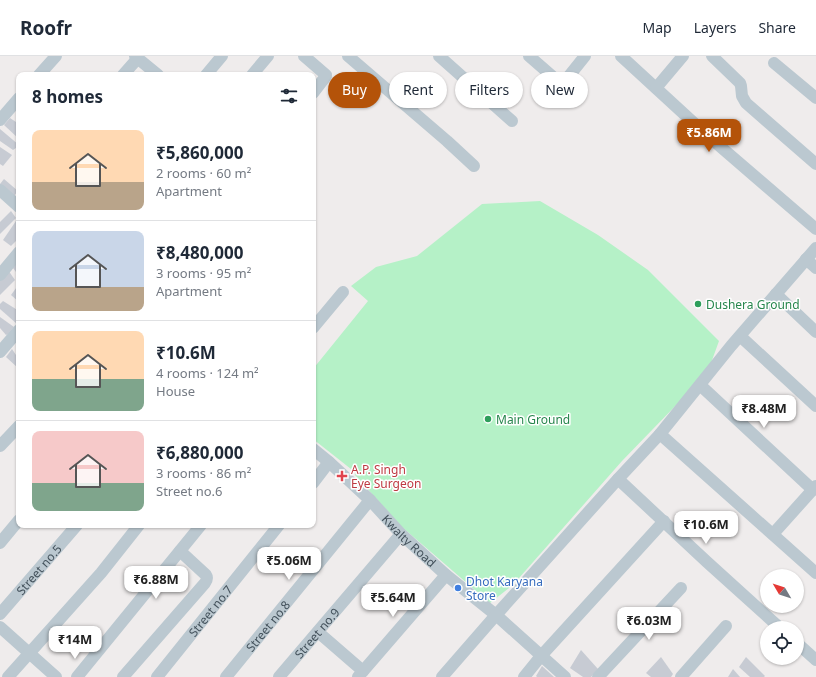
<!DOCTYPE html>
<html lang="en">
<head>
<meta charset="utf-8">
<style>
	:root { --surface:#fff; --page:#f2f2f3; --text:#1f2937; --muted:#747a83; --line:#e0e1e3; --accent:#b45309 }
	body { margin:0; font-family:"Noto Sans",sans-serif; background:var(--page); color:var(--text); height:100vh; display:flex; flex-direction:column; font-size:15px; white-space:nowrap }
	* { box-sizing:border-box; margin:0 }
	p { font-size:13px; color:var(--muted) }
	.icon { flex:none; width:22px; height:22px; fill:none; stroke:currentColor; stroke-width:2; stroke-linecap:round; stroke-linejoin:round }
	.map { position:relative; flex:1; overflow:hidden }
	.panel { position:absolute; left:16px; top:16px; width:300px; height:456px; display:flex; flex-direction:column; background:var(--surface); border-radius:8px; box-shadow:0 1px 3px #0004 }
	.panel>* { flex:none }
	.guide { position:absolute; left:328px; top:16px; width:380px; height:36px; display:flex; gap:8px }
	.needle { width:26px; rotate:309deg }
	.buttons { position:absolute; left:760px; top:513px; display:grid; gap:8px }
	.buttons a { display:grid; place-items:center; width:44px; height:44px; border-radius:50%; background:var(--surface); box-shadow:0 1px 3px #0004; font-size:20px }
	.price { position:absolute; translate:-50% -34px; padding:0 9px; border-radius:8px; background:#fff; color:#222; font-size:13px; line-height:26px; filter:drop-shadow(0 1px 2px #0008) }
	.price::after { content:''; position:absolute; left:50%; top:24px; width:12px; height:9px; margin-left:-6px; background:inherit; clip-path:polygon(0 0,100% 0,50% 100%) }
	.price.active { background:var(--accent); color:#fff }
	ul { padding:0; list-style:none }
	li { display:flex; align-items:center; gap:12px; height:100px; padding:0 16px }
	li+li { border-top:1px solid var(--line) }
	li span { display:grid; place-items:center; flex:none; width:112px; height:80px; border-radius:8px; color:#555 }
	li>.icon { margin-inline-start:auto }
	span .icon { width:48px; height:48px; fill:#fffc; stroke-width:1 }
	li b { font-size:17px }
	h2 { display:flex; justify-content:space-between; align-items:center; height:48px; padding:0 16px; font-size:17px }
	.tag { padding:0 14px; border-radius:18px; background:var(--surface); box-shadow:0 1px 3px #0004; font-size:14px; line-height:36px }
	.tag.active { background:var(--accent); color:#fff }
	header { display:flex; align-items:center; gap:24px; box-sizing:border-box; height:56px; padding:0 20px; background:var(--surface); border-bottom:1px solid var(--line) }
	header strong { font-size:19px }
	nav { display:flex; gap:22px; margin-inline-start:auto; font-size:14px }
	.map>svg:first-child { display:block }
</style>
</head>
<body>
<header>
<strong>Roofr</strong>
<nav><a>Map</a><a>Layers</a><a>Share</a></nav>
</header>
<div class="map">
<svg width="816" height="621" viewBox="0 0 816 621">
	<rect width="100%" height="100%" fill="#efecec"/>
	<polygon fill="#b5f1c7" points="540,145 598,179 648,214 719,285 711,307 683,342 622,405 519,522 509,532 490,547 402,471 355,419 356,417 313,383 313,313 368,245 351,230 376,211 417,200 482,148"/>
	<g fill="#c7cbd3">
		<polygon points="10,62 19,68 19,83 4,69"/>
		<polygon points="0,73 19,89 19,90 13,94 0,85"/>
		<polygon points="0,91 12,99 3,110 0,108"/>
		<polygon points="4,123 18,135 13,141 0,130 0,128"/>
		<polygon points="11,155 16,162 0,178 0,166"/>
		<polygon points="16,165 19,168 19,182 11,190 3,184"/>
		<polygon points="19,204 19,220 13,212"/>
		<polygon points="8,214 15,224 0,239 0,224"/>
		<polygon points="19,228 19,246 11,239"/>
		<polygon points="3,245 19,255 19,266 17,268 0,253 0,248"/>
		<polygon points="0,261 14,271 8,278 6,279 0,272"/>
		<polygon points="12,293 16,299 19,297 19,311 18,312 6,301"/>
		<polygon points="581,594 598,613 591,621 583,621 570,612"/>
		<polygon points="661,601 673,618 671,621 651,621 646,617"/>
		<polygon points="746,601 765,620 764,621 750,621 739,611"/>
		<polygon points="542,610 554,621 537,621 536,620"/>
		<polygon points="733,613 740,621 728,621"/>
	</g>
	<g fill="none" stroke-linecap="round" stroke-linejoin="round">
		<g stroke="#bbc8d0" stroke-width="12">
			<polyline points="135,0 158,19"/>
			<polyline points="304,0 326,19 326,20 313,37"/>
			<polyline points="348,0 447,85 474,110"/>
			<polyline points="439,0 512,65"/>
			<polyline points="529,0 552,20"/>
			<polyline points="621,0 708,80 816,173"/>
			<polyline points="712,0 740,27 741,30 742,40 746,47 816,108"/>
			<polyline points="774,7 816,42"/>
			<polyline points="39,19 56,0"/>
			<polyline points="123,19 138,2"/>
			<polyline points="206,19 222,0"/>
			<polyline points="252,19 268,0"/>
			<polyline points="569,20 585,0"/>
			<polyline points="656,32 683,0"/>
			<polyline points="0,64 19,42"/>
			<polyline points="0,134 19,151"/>
			<polyline points="806,203 816,212"/>
			<polyline points="0,219 19,196"/>
			<polyline points="776,238 816,276"/>
			<polyline points="313,272 343,236"/>
			<polyline points="740,280 816,350"/>
			<polyline points="0,296 19,274"/>
			<polyline points="700,329 813,434"/>
			<polyline points="660,378 816,517"/>
			<polyline points="0,390 19,370"/>
			<path id="s1" d="M313,393L329,406L370,444L401,478L446,519L496,559L565,621"/>
			<polyline points="618,423 707,506 780,572"/>
			<polyline points="313,427 329,406"/>
			<polyline points="773,478 816,430"/>
			<polyline points="0,487 19,464"/>
			<path id="s2" d="M0,558L77,469"/>
			<polyline points="0,571 56,621"/>
			<polyline points="318,576 363,615"/>
			<polyline points="797,587 816,604"/>
			<polyline points="8,621 101,517 139,469"/>
			<polyline points="77,621 201,469"/>
			<path d="M123,621L205,527C207,524 208,522 206,519L180,495"/>
			<path id="s3" d="M157,621L279,469"/>
			<path id="s4" d="M226,621L370,444"/>
			<path id="s5" d="M279,621L401,478"/>
			<polyline points="358,621 446,519"/>
			<polyline points="442,621 496,559 618,423 660,378 731,290 816,192"/>
			<polyline points="524,621 541,600 664,465"/>
			<polyline points="598,621 681,532"/>
			<polyline points="681,621 726,570"/>
		</g>
	</g>
	<g fill="#2e9e5b" stroke="#fff" stroke-width="1.5">
		<circle cx="698" cy="248" r="4"/>
		<circle cx="488" cy="363" r="4"/>
	</g>
	<path fill="#e0444e" stroke="#fff" stroke-width="1.5" d="M340 414h4v4h4v4h-4v4h-4v-4h-4v-4h4z"/>
	<circle fill="#3f7fe0" stroke="#fff" stroke-width="1.5" cx="458" cy="532" r="4"/>
	<g text-anchor="middle" dominant-baseline="central" stroke-width="3" stroke-linejoin="round" paint-order="stroke">
		<g font-size="12" fill="#27864d" stroke="#fff" text-anchor="start">
			<text x="706" y="248">Dushera Ground</text>
			<text x="496" y="363">Main Ground</text>
		</g>
		<g font-size="12" fill="#be3a42" stroke="#fff" text-anchor="start">
			<text x="351" y="413">A.P. Singh<tspan x="351" dy="14">Eye Surgeon</tspan></text>
		</g>
		<g font-size="12" fill="#43515b" stroke="#fff">
			<text stroke="none"><textPath href="#s1" startOffset="133">Kwalty Road</textPath></text>
			<text stroke="none"><textPath href="#s2" startOffset="59">Street no.5</textPath></text>
			<text stroke="none"><textPath href="#s3" startOffset="85">Street no.7</textPath></text>
			<text stroke="none"><textPath href="#s4" startOffset="66">Street no.8</textPath></text>
			<text stroke="none"><textPath href="#s5" startOffset="58">Street no.9</textPath></text>
		</g>
		<g font-size="12" fill="#366cbe" stroke="#fff" text-anchor="start">
			<text x="466" y="525">Dhot Karyana<tspan x="466" dy="14">Store</tspan></text>
		</g>
	</g>
</svg>
<div class="buttons">
<a><svg class="needle" viewBox="-14 -14 28 28"><path d="M0-13l5 13h-10z" fill="#e53935"/><path d="M0 13l5-13h-10z" fill="#747a83"/></svg></a>
<a><svg class="icon" aria-label="locate" viewBox="0 0 24 24"><circle cx="12" cy="12" r="6"/><path d="M12 2v4M12 18v4M2 12h4M18 12h4"/></svg></a>
</div>
<b class="price active" style="left:709px;top:97px">₹5.86M</b>
<b class="price" style="left:764px;top:373px">₹8.48M</b>
<b class="price" style="left:706px;top:489px">₹10.6M</b>
<b class="price" style="left:289px;top:525px">₹5.06M</b>
<b class="price" style="left:156px;top:544px">₹6.88M</b>
<b class="price" style="left:393px;top:562px">₹5.64M</b>
<b class="price" style="left:649px;top:585px">₹6.03M</b>
<b class="price" style="left:75px;top:604px">₹14M</b>
<div class="guide">
<a class="tag active">Buy</a>
<a class="tag">Rent</a>
<a class="tag">Filters</a>
<a class="tag">New</a>
</div>
<section class="panel">
<h2>8 homes<svg class="icon" aria-label="filters" viewBox="0 0 24 24"><path d="M4 7h16M4 17h16"/><circle cx="9" cy="7" r="2"/><circle cx="15" cy="17" r="2"/></svg></h2>
<ul>
<li><span style="background:linear-gradient(#ffd9b3 65%,#b9a48a 0)"><svg class="icon" aria-label="home" viewBox="0 0 24 24"><path d="M3 11l9-7 9 7M6 9v11h12V9"/></svg></span><div><b>₹5,860,000</b><p>2 rooms · 60 m²</p><p>Apartment</p></div></li>
<li><span style="background:linear-gradient(#c9d6e8 70%,#b9a48a 0)"><svg class="icon" aria-label="home" viewBox="0 0 24 24"><path d="M3 11l9-7 9 7M6 9v11h12V9"/></svg></span><div><b>₹8,480,000</b><p>3 rooms · 95 m²</p><p>Apartment</p></div></li>
<li><span style="background:linear-gradient(#ffd9b3 60%,#7fa58c 0)"><svg class="icon" aria-label="home" viewBox="0 0 24 24"><path d="M3 11l9-7 9 7M6 9v11h12V9"/></svg></span><div><b>₹10.6M</b><p>4 rooms · 124 m²</p><p>House</p></div></li>
<li><span style="background:linear-gradient(#f6c9c9 65%,#7fa58c 0)"><svg class="icon" aria-label="home" viewBox="0 0 24 24"><path d="M3 11l9-7 9 7M6 9v11h12V9"/></svg></span><div><b>₹6,880,000</b><p>3 rooms · 86 m²</p><p>Street no.6</p></div></li>
</ul>
</section>
</div>
</body>
</html>
